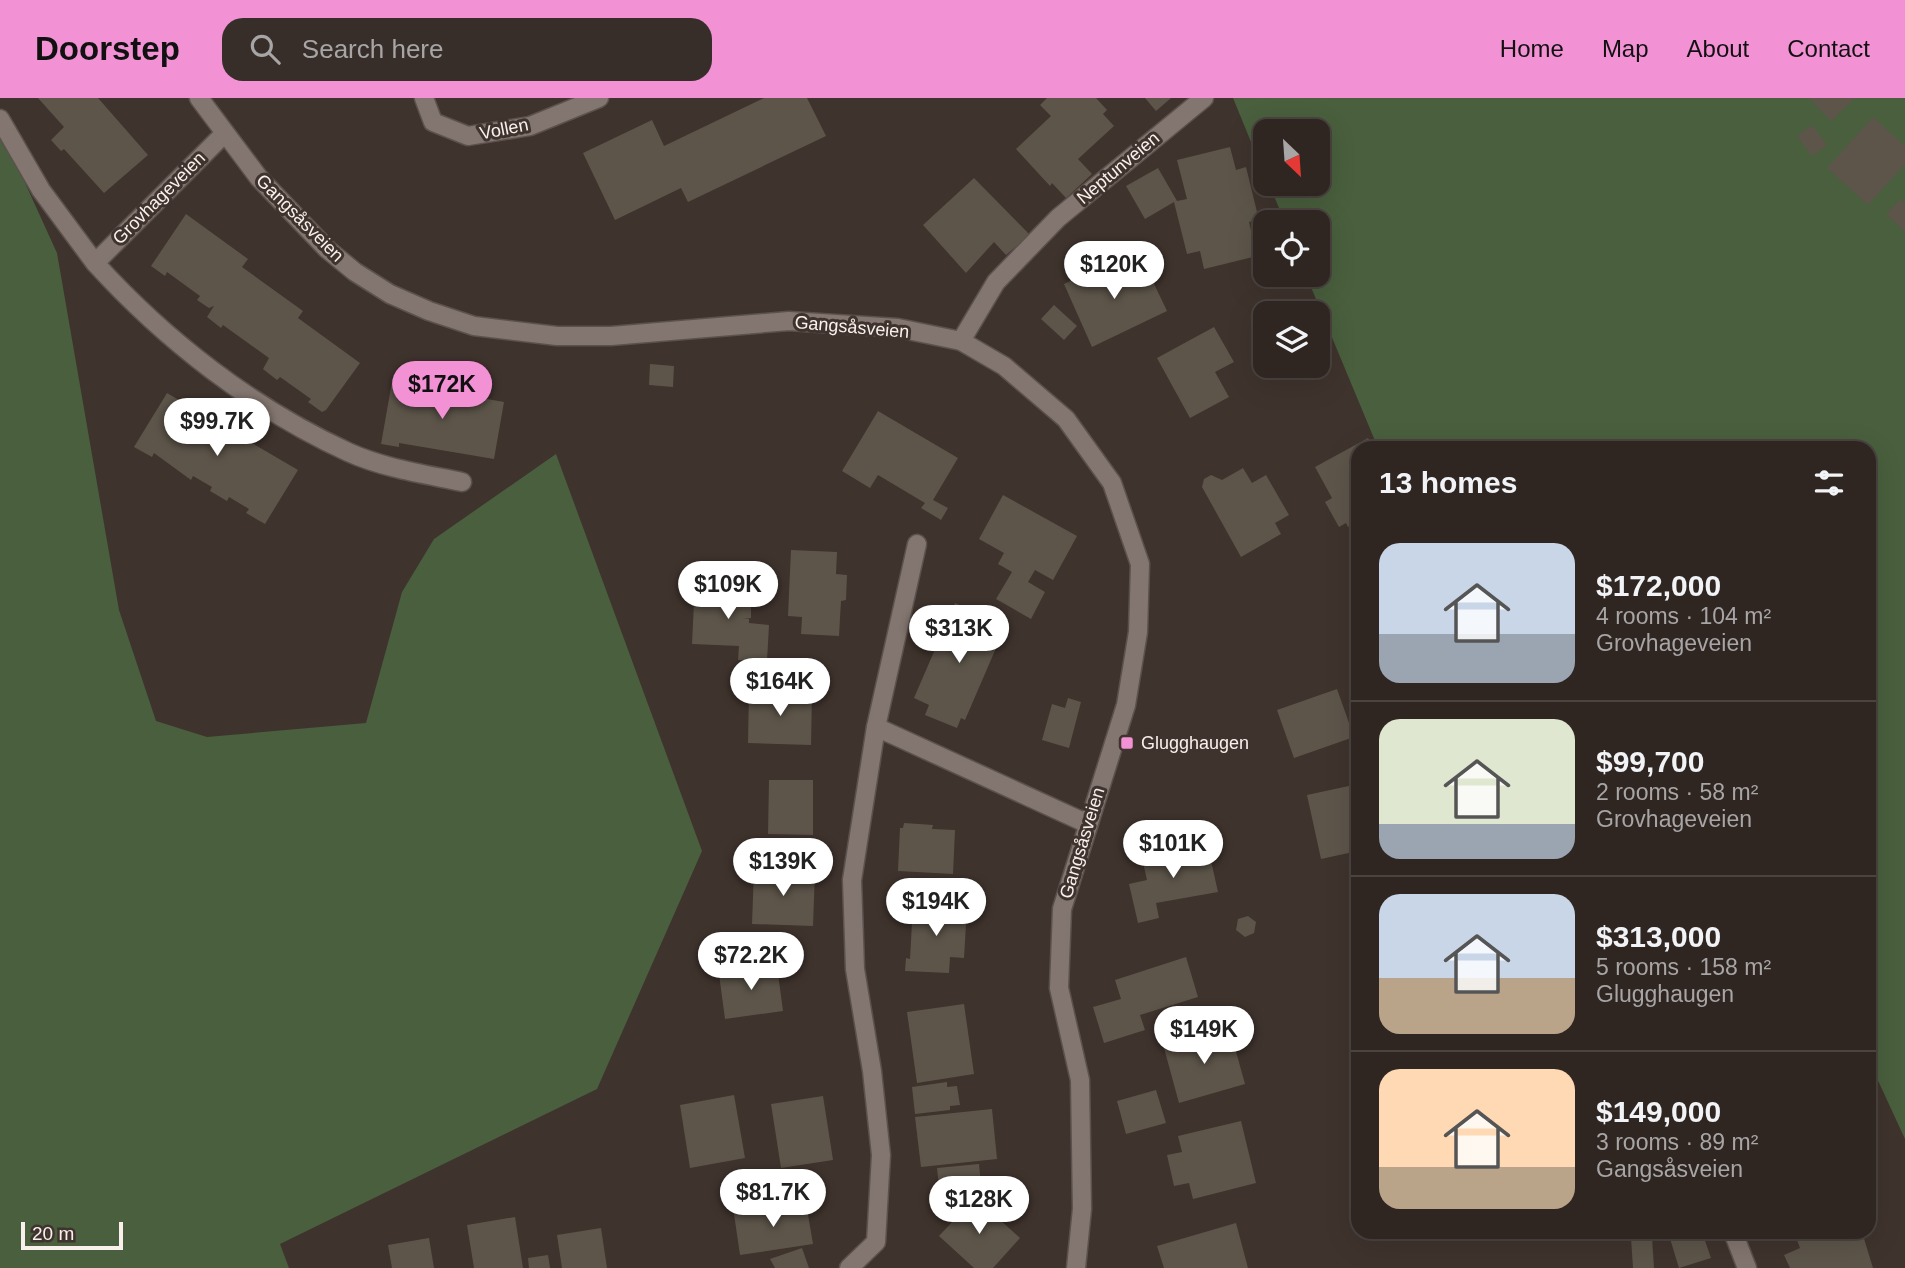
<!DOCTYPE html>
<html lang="en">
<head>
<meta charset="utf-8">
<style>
	:root { --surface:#2f2622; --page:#372e2a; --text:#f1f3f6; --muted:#a7a5a5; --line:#4a4340; --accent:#f391d5 }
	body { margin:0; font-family:Helvetica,sans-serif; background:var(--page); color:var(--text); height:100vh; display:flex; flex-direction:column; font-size:26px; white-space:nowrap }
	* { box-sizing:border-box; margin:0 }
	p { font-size:23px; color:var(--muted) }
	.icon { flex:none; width:38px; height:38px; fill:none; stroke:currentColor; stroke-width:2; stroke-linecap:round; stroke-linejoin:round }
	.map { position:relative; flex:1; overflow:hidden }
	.details { position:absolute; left:1351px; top:343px; width:525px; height:798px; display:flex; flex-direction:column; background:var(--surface); border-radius:21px; box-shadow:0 7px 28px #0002,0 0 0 2px var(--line) }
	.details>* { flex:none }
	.needle { width:46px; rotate:155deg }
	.controls { position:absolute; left:1253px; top:21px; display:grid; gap:14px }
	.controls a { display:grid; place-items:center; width:77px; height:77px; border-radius:14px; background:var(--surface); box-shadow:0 7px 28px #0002,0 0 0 2px var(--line); font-size:35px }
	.scale { position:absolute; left:21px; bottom:18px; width:102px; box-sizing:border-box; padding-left:7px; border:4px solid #f9f0ed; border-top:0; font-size:19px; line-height:24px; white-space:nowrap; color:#f9f0ed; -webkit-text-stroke:5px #3f332d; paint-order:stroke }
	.price { position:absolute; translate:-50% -60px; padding:0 16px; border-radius:24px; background:#fff; color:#222; font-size:23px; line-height:46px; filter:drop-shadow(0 2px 4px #0008) }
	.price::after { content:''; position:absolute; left:50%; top:42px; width:21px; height:16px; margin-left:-10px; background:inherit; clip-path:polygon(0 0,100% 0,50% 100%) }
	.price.selected { background:var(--accent); color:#111 }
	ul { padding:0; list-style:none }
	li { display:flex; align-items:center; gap:21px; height:175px; padding:0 28px }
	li+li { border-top:2px solid var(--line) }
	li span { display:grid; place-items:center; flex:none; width:196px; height:140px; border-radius:21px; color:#555 }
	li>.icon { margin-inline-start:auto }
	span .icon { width:84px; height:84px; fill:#fffc; stroke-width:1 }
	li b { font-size:30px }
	h2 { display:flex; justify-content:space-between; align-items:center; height:84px; padding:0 28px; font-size:30px }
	header { display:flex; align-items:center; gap:42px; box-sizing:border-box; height:98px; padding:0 35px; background:var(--accent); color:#111 }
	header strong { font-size:33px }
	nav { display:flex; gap:38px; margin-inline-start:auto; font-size:24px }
	.search { width:490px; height:63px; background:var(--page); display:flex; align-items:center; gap:18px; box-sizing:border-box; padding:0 24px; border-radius:21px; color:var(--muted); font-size:26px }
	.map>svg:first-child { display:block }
</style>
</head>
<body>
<header>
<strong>Doorstep</strong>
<div class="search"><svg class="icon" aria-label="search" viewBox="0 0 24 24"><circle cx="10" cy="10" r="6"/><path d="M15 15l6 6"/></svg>Search here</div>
<nav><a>Home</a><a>Map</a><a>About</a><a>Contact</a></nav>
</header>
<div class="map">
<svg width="1905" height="1170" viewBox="0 0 1905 1170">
	<rect width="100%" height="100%" fill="#3f332d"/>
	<g fill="#495f3d">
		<polygon points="1233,0 1905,0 1905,1041 1869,963 1869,350 1378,350 1306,177 1318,177 1318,124 1285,124 1269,86 1318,86 1318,33 1265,33 1265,78"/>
		<polygon points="0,30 57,155 119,512 156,623 207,639 366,625 402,494 434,441 556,356 702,753 597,991 280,1146 289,1170 0,1170"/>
	</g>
	<g fill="#5d554a">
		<polygon points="38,0 98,0 148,57 104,95 64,51 61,53 51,42 64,29"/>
		<polygon points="764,0 807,0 826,38 688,104 681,90 615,122 583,55 652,22 664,48"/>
		<polygon points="1047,0 1096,0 1107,12 1103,16 1114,28 1078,61 1092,76 1066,100 1052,85 1050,88 1016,51 1051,18 1040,7"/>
		<polygon points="1145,0 1171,0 1156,13"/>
		<polygon points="1809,0 1855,0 1831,23"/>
		<polygon points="1873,19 1905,48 1905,66 1868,107 1827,70"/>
		<polygon points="1812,27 1827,47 1812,58 1797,38"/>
		<polygon points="1230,49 1236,72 1246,69 1259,122 1249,124 1257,158 1204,171 1200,153 1187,156 1174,104 1145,121 1126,88 1158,70 1177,103 1187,101 1177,62"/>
		<polygon points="974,80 1030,137 1006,157 994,144 966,175 923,127"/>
		<polygon points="1900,101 1905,106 1905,134 1886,116"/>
		<polygon points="186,116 248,161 242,169 303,213 298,220 360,265 326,312 322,314 308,304 311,301 280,279 277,282 263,271 269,260 223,227 221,230 207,219 214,208 209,210 197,202 200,198 167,174 165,178 151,168"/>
		<polygon points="1144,165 1167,213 1092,249 1064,186 1105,166 1111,180"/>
		<polygon points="1054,207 1077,228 1064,242 1041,221"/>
		<polygon points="1214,229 1234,264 1215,274 1229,299 1190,320 1157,260"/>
		<polygon points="650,266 674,268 673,289 649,287"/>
		<polygon points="392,284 504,304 494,361 399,345 399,349 381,346"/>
		<polygon points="167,295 298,372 265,426 246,415 249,411 229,399 227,403 210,393 212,389 193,378 191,382 154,355 152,359 134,349"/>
		<polygon points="878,313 958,360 933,402 948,410 941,422 921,410 925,405 878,377 870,390 842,373"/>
		<polygon points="1368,340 1374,350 1358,350 1358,424 1348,429 1346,425 1339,429 1325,404 1332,400 1315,369"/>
		<polygon points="1243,370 1252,385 1266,377 1289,417 1275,425 1281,436 1241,459 1202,389 1204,381 1211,377 1222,382"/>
		<polygon points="1003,397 1077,438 1053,482 1035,472 1028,484 1045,494 1031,521 996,501 1012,474 998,466 1004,455 979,441"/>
		<polygon points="791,452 837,454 836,476 847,477 846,502 841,503 839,538 801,536 802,519 788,518"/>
		<polygon points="695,484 745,487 744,503 751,503 751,520 743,521 749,521 749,525 769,527 767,563 738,562 739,548 692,546"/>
		<polygon points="955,505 1006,527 965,622 961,620 957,630 925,617 929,607 914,600"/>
		<polygon points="1337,591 1354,639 1294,660 1277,612"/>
		<polygon points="749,593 812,595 811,647 748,645"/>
		<polygon points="1068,600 1081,604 1069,650 1042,642 1052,606 1065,610"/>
		<polygon points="769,682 813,682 813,737 768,736"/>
		<polygon points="1358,686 1358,753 1321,761 1307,697"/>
		<polygon points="904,725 933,727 932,731 955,732 953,776 898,773 900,730 903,730"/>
		<polygon points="1207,745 1218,794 1156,805 1159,820 1138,825 1129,786 1147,782 1142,760"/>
		<polygon points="754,771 815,773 813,828 752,826"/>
		<polygon points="913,807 967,810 964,860 950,859 949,875 905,873 906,860 910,861"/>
		<polygon points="1248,818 1256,824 1254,835 1245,839 1236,832 1238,821"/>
		<polygon points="1186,859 1198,899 1140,917 1145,932 1104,945 1093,909 1121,901 1115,882"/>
		<polygon points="777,868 783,913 725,921 719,876"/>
		<polygon points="964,906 974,976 917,985 907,914"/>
		<polygon points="1230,932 1245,986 1179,1005 1164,950"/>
		<polygon points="947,984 947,989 957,988 960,1007 950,1008 950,1012 915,1016 912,989"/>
		<polygon points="1156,992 1166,1025 1126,1036 1117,1003"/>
		<polygon points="734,997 745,1060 690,1070 680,1007"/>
		<polygon points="823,998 833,1062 781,1070 771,1006"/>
		<polygon points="992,1011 997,1061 921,1069 915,1019"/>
		<polygon points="1241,1023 1256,1085 1193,1101 1189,1085 1174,1088 1167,1057 1182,1054 1178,1038"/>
		<polygon points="979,1066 981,1086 971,1087 972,1095 940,1098 937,1070"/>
		<polygon points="975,1099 1020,1140 993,1170 974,1170 939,1138 953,1123 947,1118 956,1109 961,1114"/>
		<polygon points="806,1105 813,1146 740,1157 734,1116"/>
		<polygon points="515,1119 523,1170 474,1170 467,1127"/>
		<polygon points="1236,1125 1248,1170 1164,1170 1157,1148"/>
		<polygon points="601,1130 607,1170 562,1170 557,1137"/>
		<polygon points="1668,1134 1702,1134 1711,1160 1679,1170"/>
		<polygon points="1794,1134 1862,1134 1873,1170 1790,1170 1784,1157 1800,1150"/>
		<polygon points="1652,1139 1654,1170 1633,1170 1631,1140"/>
		<polygon points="429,1140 434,1170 392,1170 388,1147"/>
		<polygon points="802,1150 809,1170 775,1170 770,1161"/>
		<polygon points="548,1157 550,1170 529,1170 528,1160"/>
	</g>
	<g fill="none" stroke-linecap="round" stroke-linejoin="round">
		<g stroke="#5c524d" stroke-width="21">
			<g id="street">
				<polyline points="424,0 433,24 468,38 530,28 599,0"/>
				<polyline points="0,21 41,92 95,165"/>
				<path d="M224,36L95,165C165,242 252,310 348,354C383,370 424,376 462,384"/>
				<polyline points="961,243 996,184 1058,120 1204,0"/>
				<polyline points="876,629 917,446"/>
				<polyline points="1733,1134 1747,1170"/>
				<polyline points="849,1170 876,1144 881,1057 872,973 855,871 852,782 876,629 1088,726"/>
			</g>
		</g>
		<g stroke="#5c524d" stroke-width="21">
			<polyline id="secondary" points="199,0 259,80 327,151 355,174 390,196 429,213 474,228 557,238 611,238 789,223 898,230 961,243 1004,268 1066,321 1112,385 1140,466 1138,534 1126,607 1062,811 1059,890 1080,982 1082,1111 1076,1170"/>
		</g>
		<use href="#street" stroke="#83756f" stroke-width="18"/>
		<use href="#secondary" stroke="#83756f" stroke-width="18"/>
	</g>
	<rect fill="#f391d5" stroke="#3f332d" stroke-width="2.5" x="1120" y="638" width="14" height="14" rx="3.5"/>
	<g text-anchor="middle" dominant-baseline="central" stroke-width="6" stroke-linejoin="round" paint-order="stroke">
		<g font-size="18" fill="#f9f0ed" stroke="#3f332d">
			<text transform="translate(504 31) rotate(-11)">Vollen</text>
			<text transform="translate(1118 70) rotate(-40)">Neptunveien</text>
			<text transform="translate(159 100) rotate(-45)">Grovhageveien</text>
			<text transform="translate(300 120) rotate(45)">Gangsåsveien</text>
			<text transform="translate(852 229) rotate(5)">Gangsåsveien</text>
			<text transform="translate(1082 745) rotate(-73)">Gangsåsveien</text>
		</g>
		<g font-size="18" fill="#f9f0ed" stroke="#3f332d" text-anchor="start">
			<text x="1141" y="645">Glugghaugen</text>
		</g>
	</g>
</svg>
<div class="controls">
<a><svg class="needle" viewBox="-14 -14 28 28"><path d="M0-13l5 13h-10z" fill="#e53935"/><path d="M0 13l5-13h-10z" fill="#a7a5a5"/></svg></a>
<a><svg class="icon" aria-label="locate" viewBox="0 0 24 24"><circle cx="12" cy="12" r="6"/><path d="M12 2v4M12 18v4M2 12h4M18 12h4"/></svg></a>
<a><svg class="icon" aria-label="layers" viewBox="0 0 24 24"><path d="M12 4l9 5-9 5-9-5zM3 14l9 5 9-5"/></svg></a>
</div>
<div class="scale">20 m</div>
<b class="price" style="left:1114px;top:203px">$120K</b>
<b class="price selected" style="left:442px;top:323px">$172K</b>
<b class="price" style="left:217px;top:360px">$99.7K</b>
<b class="price" style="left:728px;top:523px">$109K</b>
<b class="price" style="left:959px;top:567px">$313K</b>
<b class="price" style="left:780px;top:620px">$164K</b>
<b class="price" style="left:1173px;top:782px">$101K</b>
<b class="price" style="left:783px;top:800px">$139K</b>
<b class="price" style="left:936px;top:840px">$194K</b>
<b class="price" style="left:751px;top:894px">$72.2K</b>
<b class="price" style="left:1204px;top:968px">$149K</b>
<b class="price" style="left:773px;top:1131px">$81.7K</b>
<b class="price" style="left:979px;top:1138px">$128K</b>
<section class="details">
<h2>13 homes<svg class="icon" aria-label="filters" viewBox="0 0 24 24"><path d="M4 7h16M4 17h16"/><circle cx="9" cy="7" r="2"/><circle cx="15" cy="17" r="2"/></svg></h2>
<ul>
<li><span style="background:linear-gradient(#c9d6e8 65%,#9aa5b1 0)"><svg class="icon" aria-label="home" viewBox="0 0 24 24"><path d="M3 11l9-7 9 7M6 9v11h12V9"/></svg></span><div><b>$172,000</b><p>4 rooms · 104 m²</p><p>Grovhageveien</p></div></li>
<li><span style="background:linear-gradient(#dfe7d0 75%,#9aa5b1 0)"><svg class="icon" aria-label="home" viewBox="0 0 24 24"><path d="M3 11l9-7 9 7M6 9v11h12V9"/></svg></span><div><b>$99,700</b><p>2 rooms · 58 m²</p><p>Grovhageveien</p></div></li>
<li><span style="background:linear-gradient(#c9d6e8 60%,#b9a48a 0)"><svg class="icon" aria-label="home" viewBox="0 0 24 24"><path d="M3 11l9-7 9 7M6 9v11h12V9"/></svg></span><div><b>$313,000</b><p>5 rooms · 158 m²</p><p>Glugghaugen</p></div></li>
<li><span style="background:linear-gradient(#ffd9b3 70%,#b9a48a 0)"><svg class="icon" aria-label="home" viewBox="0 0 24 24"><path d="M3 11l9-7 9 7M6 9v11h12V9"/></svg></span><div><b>$149,000</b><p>3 rooms · 89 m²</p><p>Gangsåsveien</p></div></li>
</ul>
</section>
</div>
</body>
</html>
